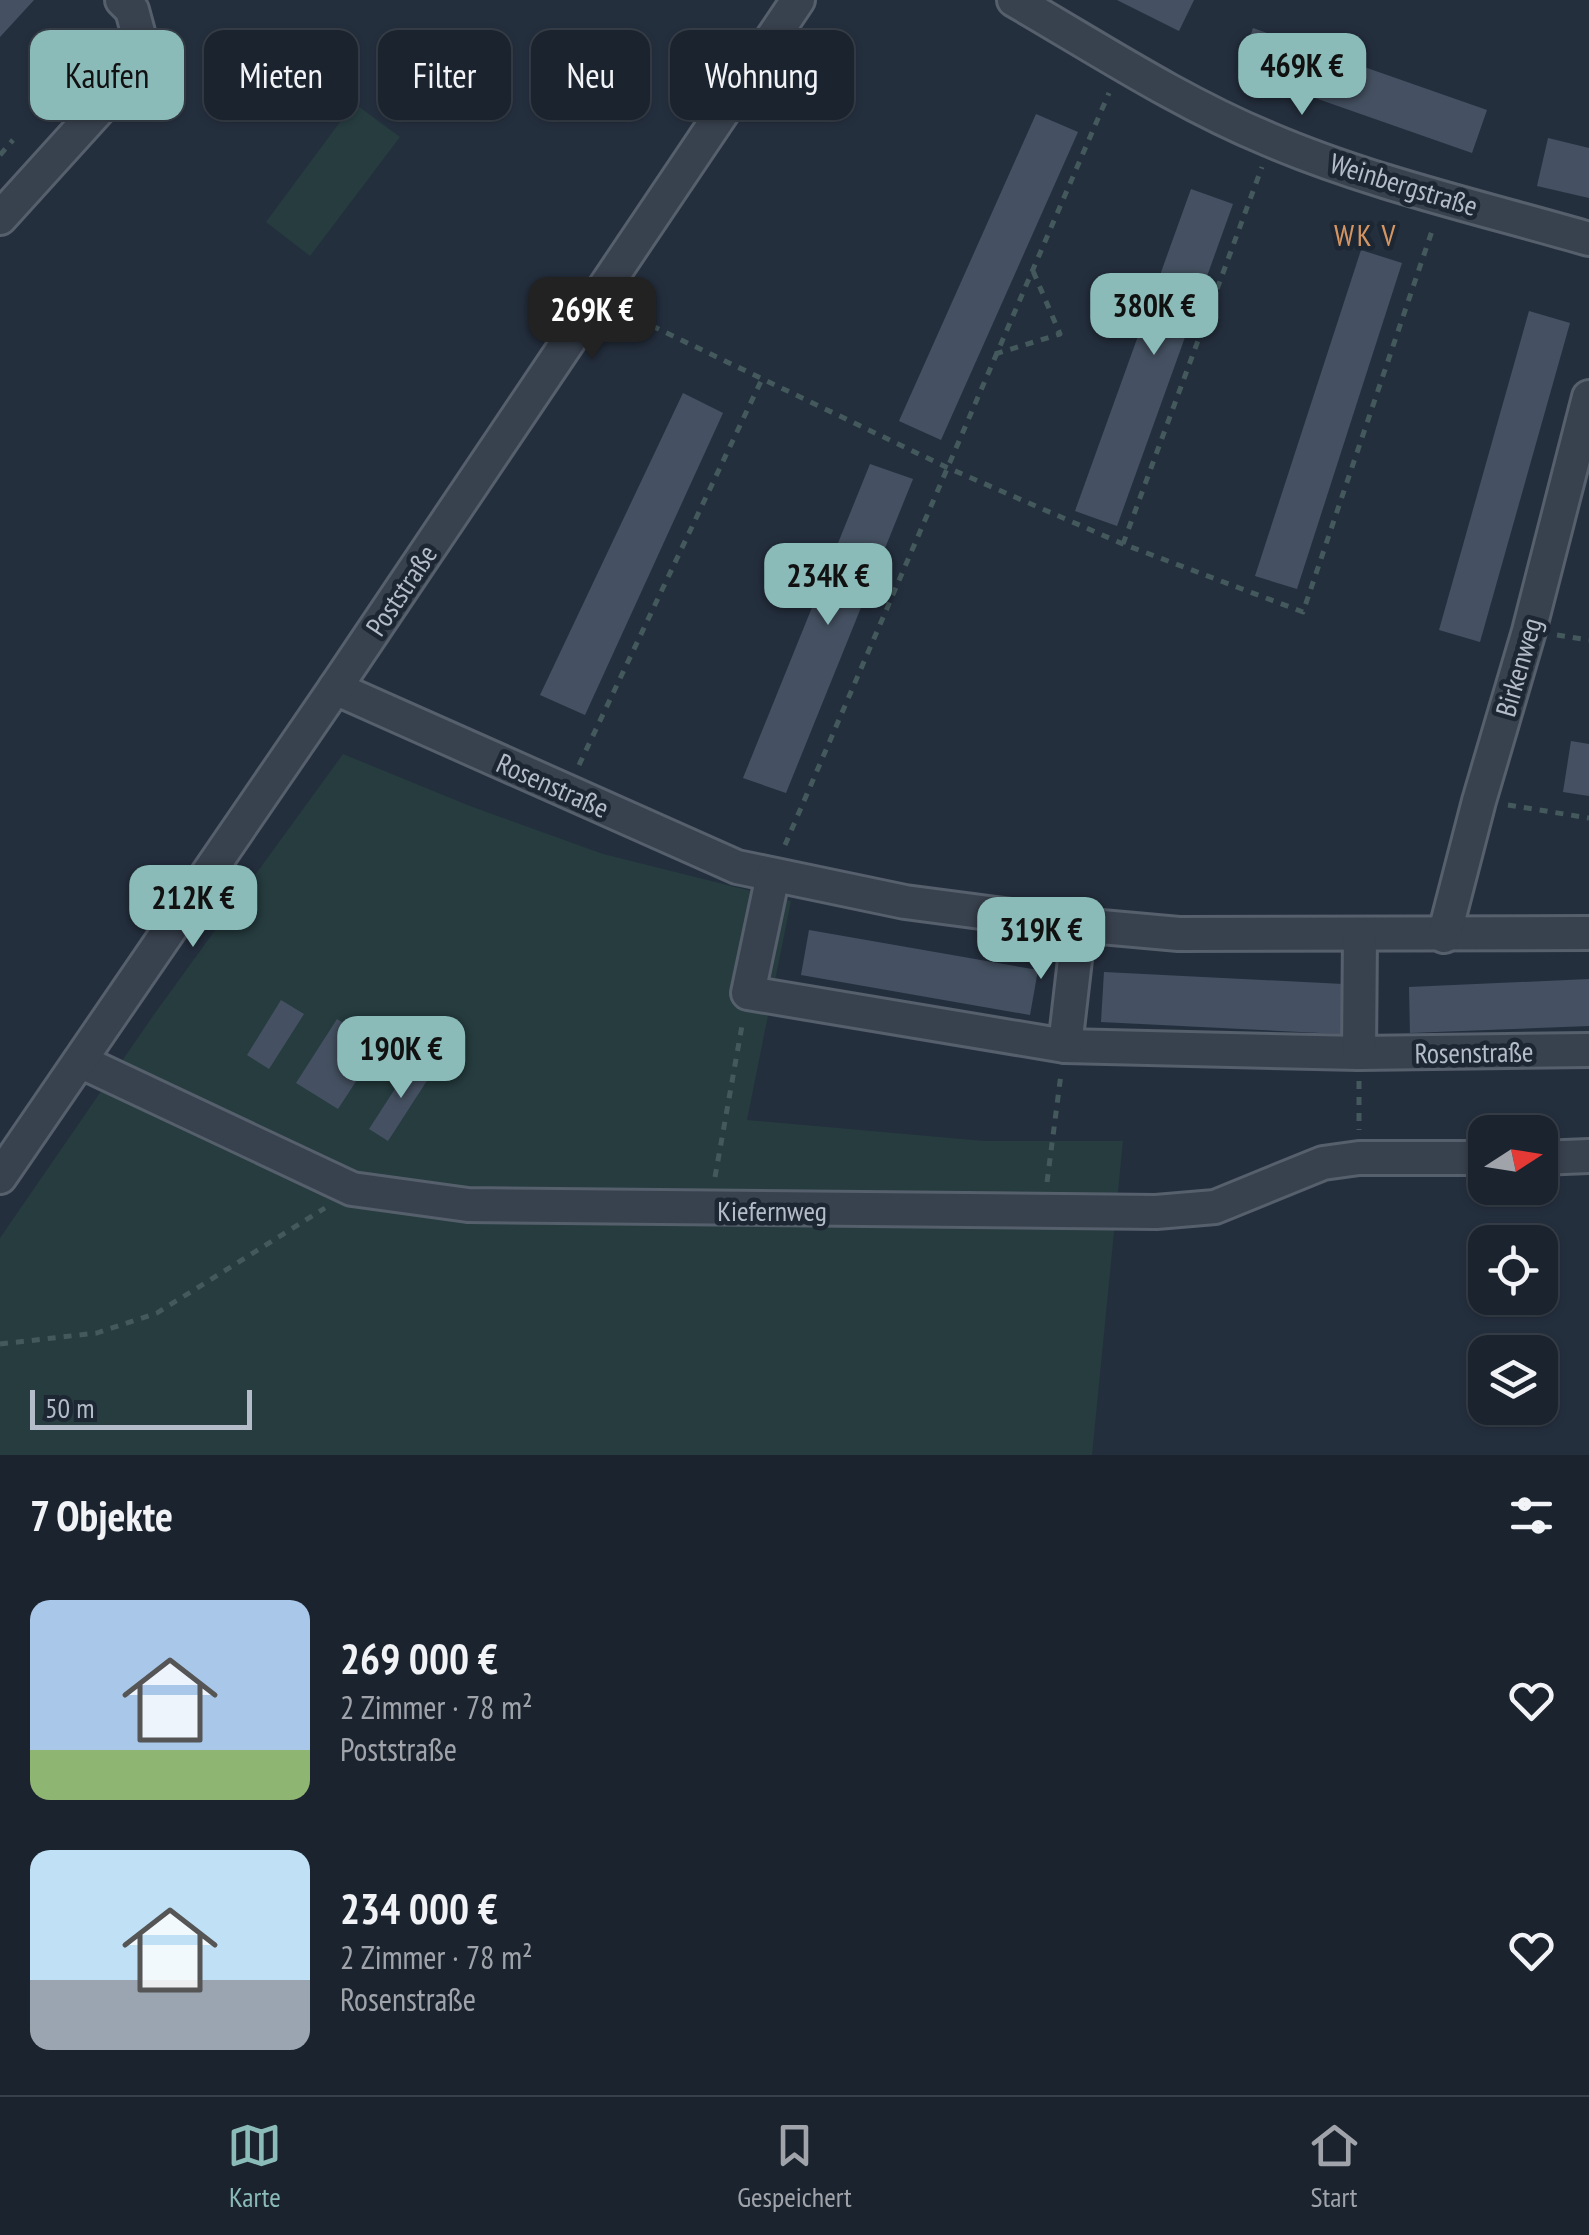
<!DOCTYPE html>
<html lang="de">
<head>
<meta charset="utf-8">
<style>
	:root { --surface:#1b232e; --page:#282f3a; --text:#f1f3f6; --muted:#a0a4aa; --line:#39404a; --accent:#8bbbb9 }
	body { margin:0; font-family:"PT Sans Narrow",sans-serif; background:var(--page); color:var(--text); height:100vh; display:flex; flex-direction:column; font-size:38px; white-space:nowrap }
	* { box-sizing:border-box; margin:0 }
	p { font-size:32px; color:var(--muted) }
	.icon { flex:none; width:55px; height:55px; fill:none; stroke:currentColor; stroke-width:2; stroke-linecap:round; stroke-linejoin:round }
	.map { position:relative; height:1455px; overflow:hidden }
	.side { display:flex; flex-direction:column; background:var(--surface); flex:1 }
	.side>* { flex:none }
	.banner { position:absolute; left:30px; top:30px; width:1000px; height:90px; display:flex; gap:20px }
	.needle { width:65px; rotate:78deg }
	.buttons { position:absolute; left:1468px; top:1115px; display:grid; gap:20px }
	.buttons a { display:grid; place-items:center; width:90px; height:90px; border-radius:20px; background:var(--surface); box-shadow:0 2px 8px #0004,0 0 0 2px var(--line); font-size:50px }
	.scale { position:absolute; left:30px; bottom:25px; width:222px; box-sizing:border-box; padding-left:10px; border:5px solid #b4bcc9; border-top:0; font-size:28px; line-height:35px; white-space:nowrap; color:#b4bcc9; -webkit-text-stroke:8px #1d2633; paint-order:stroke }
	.price { position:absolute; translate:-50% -85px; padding:0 22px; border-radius:20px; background:var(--accent); color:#111; font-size:32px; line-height:65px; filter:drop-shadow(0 2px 5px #0008) }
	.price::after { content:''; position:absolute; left:50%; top:60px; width:30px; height:22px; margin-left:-15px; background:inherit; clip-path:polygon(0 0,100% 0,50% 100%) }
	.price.current { background:#222; color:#fff }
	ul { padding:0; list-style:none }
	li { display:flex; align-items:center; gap:30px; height:250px; padding:0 30px }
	li span { display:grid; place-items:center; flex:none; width:280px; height:200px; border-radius:20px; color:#555 }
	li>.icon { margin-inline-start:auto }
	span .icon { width:120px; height:120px; fill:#fffc; stroke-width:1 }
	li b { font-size:42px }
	h2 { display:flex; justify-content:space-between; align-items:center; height:120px; padding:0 30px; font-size:42px }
	.tag { padding:0 35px; border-radius:20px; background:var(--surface); box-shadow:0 2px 8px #0004,0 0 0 2px var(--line); font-size:35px; line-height:90px }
	.tag.current { background:var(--accent); color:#111 }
	.dock { display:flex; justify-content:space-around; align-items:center; height:140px; border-top:2px solid var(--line); background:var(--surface); font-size:28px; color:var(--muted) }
	.dock a { display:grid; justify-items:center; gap:5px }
	.dock .current { color:var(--accent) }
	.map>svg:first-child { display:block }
</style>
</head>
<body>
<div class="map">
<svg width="1589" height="1455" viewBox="0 0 1589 1455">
	<rect width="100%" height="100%" fill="#242f3e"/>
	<g fill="#263c3f">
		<polygon points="354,103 400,137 310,256 266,222"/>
		<polygon points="343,754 470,806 603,854 791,901 747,1120 984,1141 1123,1141 1092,1455 0,1455 0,1238 155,1013"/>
	</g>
	<g fill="#455162">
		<polygon points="0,0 34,0 0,37"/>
		<polygon points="1117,0 1194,0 1179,31"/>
		<polygon points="1253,28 1487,110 1472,153 1238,71"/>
		<polygon points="1036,114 1078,132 941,440 899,421"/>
		<polygon points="1548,138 1589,148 1589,198 1537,186"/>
		<polygon points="1191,189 1233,204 1117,526 1075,511"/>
		<polygon points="1361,250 1402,263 1297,589 1255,576"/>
		<polygon points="1529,311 1570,323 1480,642 1439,630"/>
		<polygon points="683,393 723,413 585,715 540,695"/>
		<polygon points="870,464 913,479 786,793 743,778"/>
		<polygon points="1571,741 1589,744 1589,796 1563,792"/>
		<polygon points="809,930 1038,970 1030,1015 801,975"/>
		<polygon points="1104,972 1343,984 1341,1034 1101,1022"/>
		<polygon points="1589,979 1589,1026 1410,1033 1409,987"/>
		<polygon points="281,1000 304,1014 269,1069 247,1055"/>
		<polygon points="337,1019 379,1046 338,1109 296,1083"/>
		<polygon points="413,1061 432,1073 388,1141 369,1129"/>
	</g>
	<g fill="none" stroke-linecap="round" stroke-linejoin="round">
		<g stroke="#565f6c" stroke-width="38">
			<g id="minor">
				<path d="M1014,0C1097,48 1179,102 1268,139C1371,183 1482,208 1589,239"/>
				<polyline points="0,218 145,58 132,10 122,0"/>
				<polyline points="335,688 737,867 905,902 1079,925 1179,934 1589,933"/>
				<polyline points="773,875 748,993 1065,1046 1359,1053 1589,1050"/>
				<polyline points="1444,936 1479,801 1529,631 1589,397"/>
				<polyline points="1065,1046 1079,925"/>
				<polyline points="1359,1053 1360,935"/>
				<polyline points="80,1061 352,1189 468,1205 1156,1212 1215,1207 1323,1163 1359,1158 1485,1158"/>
				<polyline points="1540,1158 1589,1156"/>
				<polyline points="0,1177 335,688 798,0"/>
			</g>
		</g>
		<g stroke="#44595c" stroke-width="5" stroke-dasharray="8 8" stroke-linecap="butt">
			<polyline points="0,155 13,140"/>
			<polyline points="623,312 946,467 1123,544 1303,612 1433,228"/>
			<polyline points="995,354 1060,334 1033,271"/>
			<polyline points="1123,544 1262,167"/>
			<polyline points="1557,635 1589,640"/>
			<polyline points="579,765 762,379"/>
			<polyline points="1508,805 1589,818"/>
			<polyline points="785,845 1109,93"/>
			<polyline points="1359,1081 1359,1130"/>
			<polyline points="715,1177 743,1020"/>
			<polyline points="1047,1182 1061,1074"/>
			<polyline points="0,1344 97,1333 157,1313 325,1208"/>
		</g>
		<use href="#minor" stroke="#38414e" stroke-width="32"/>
	</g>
	<g text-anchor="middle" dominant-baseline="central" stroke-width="9" stroke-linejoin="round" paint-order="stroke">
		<g font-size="28" fill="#b4bcc9" stroke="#1d2633">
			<text transform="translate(1404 184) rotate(17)">Weinbergstraße</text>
			<text transform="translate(401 590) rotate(-56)">Poststraße</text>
			<text transform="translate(1518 667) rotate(-74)">Birkenweg</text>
			<text transform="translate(553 785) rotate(24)">Rosenstraße</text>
			<text transform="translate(1474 1052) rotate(-1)">Rosenstraße</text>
			<text x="772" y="1210">Kiefernweg</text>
		</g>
		<g font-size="30" letter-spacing="2.5" fill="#d59563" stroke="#1d2633">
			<text x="1366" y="234">WK V</text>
		</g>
	</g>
</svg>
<div class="buttons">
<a><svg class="needle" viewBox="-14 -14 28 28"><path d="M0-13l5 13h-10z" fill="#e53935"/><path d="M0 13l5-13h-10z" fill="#a0a4aa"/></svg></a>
<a><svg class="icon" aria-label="locate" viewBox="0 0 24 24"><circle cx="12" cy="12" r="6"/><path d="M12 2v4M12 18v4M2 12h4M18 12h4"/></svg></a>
<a><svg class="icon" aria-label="layers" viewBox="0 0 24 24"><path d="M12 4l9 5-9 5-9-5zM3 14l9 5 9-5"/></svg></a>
</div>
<div class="scale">50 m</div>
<b class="price" style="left:1302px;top:118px">469K €</b>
<b class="price" style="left:1154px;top:358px">380K €</b>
<b class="price current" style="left:592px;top:362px">269K €</b>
<b class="price" style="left:828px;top:628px">234K €</b>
<b class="price" style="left:193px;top:950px">212K €</b>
<b class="price" style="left:1041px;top:982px">319K €</b>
<b class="price" style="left:401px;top:1101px">190K €</b>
<div class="banner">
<a class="tag current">Kaufen</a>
<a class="tag">Mieten</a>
<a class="tag">Filter</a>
<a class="tag">Neu</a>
<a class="tag">Wohnung</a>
</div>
</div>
<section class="side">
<h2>7 Objekte<svg class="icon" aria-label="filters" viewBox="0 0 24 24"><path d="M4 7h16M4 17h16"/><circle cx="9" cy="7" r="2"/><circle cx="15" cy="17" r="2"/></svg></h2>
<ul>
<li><span style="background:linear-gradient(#a9c7e8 75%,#8fb573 0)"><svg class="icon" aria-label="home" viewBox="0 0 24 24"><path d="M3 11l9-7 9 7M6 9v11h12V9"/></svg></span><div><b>269 000 €</b><p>2 Zimmer · 78 m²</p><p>Poststraße</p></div><svg class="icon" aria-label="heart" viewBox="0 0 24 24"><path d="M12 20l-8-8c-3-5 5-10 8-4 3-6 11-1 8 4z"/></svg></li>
<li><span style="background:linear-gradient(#bfe0f5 65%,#9aa5b1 0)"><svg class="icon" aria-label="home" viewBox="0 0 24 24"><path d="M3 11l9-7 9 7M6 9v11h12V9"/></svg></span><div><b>234 000 €</b><p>2 Zimmer · 78 m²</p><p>Rosenstraße</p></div><svg class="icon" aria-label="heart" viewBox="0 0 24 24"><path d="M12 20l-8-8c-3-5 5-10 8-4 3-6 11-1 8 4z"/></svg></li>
</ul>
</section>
<nav class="dock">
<a class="current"><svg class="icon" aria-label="map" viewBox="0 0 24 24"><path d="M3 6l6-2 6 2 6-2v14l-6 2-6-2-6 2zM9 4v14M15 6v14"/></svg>Karte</a>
<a><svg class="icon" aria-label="saved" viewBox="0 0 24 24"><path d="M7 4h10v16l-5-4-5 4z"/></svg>Gespeichert</a>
<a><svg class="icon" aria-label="home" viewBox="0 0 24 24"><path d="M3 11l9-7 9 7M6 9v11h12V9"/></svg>Start</a>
</nav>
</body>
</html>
